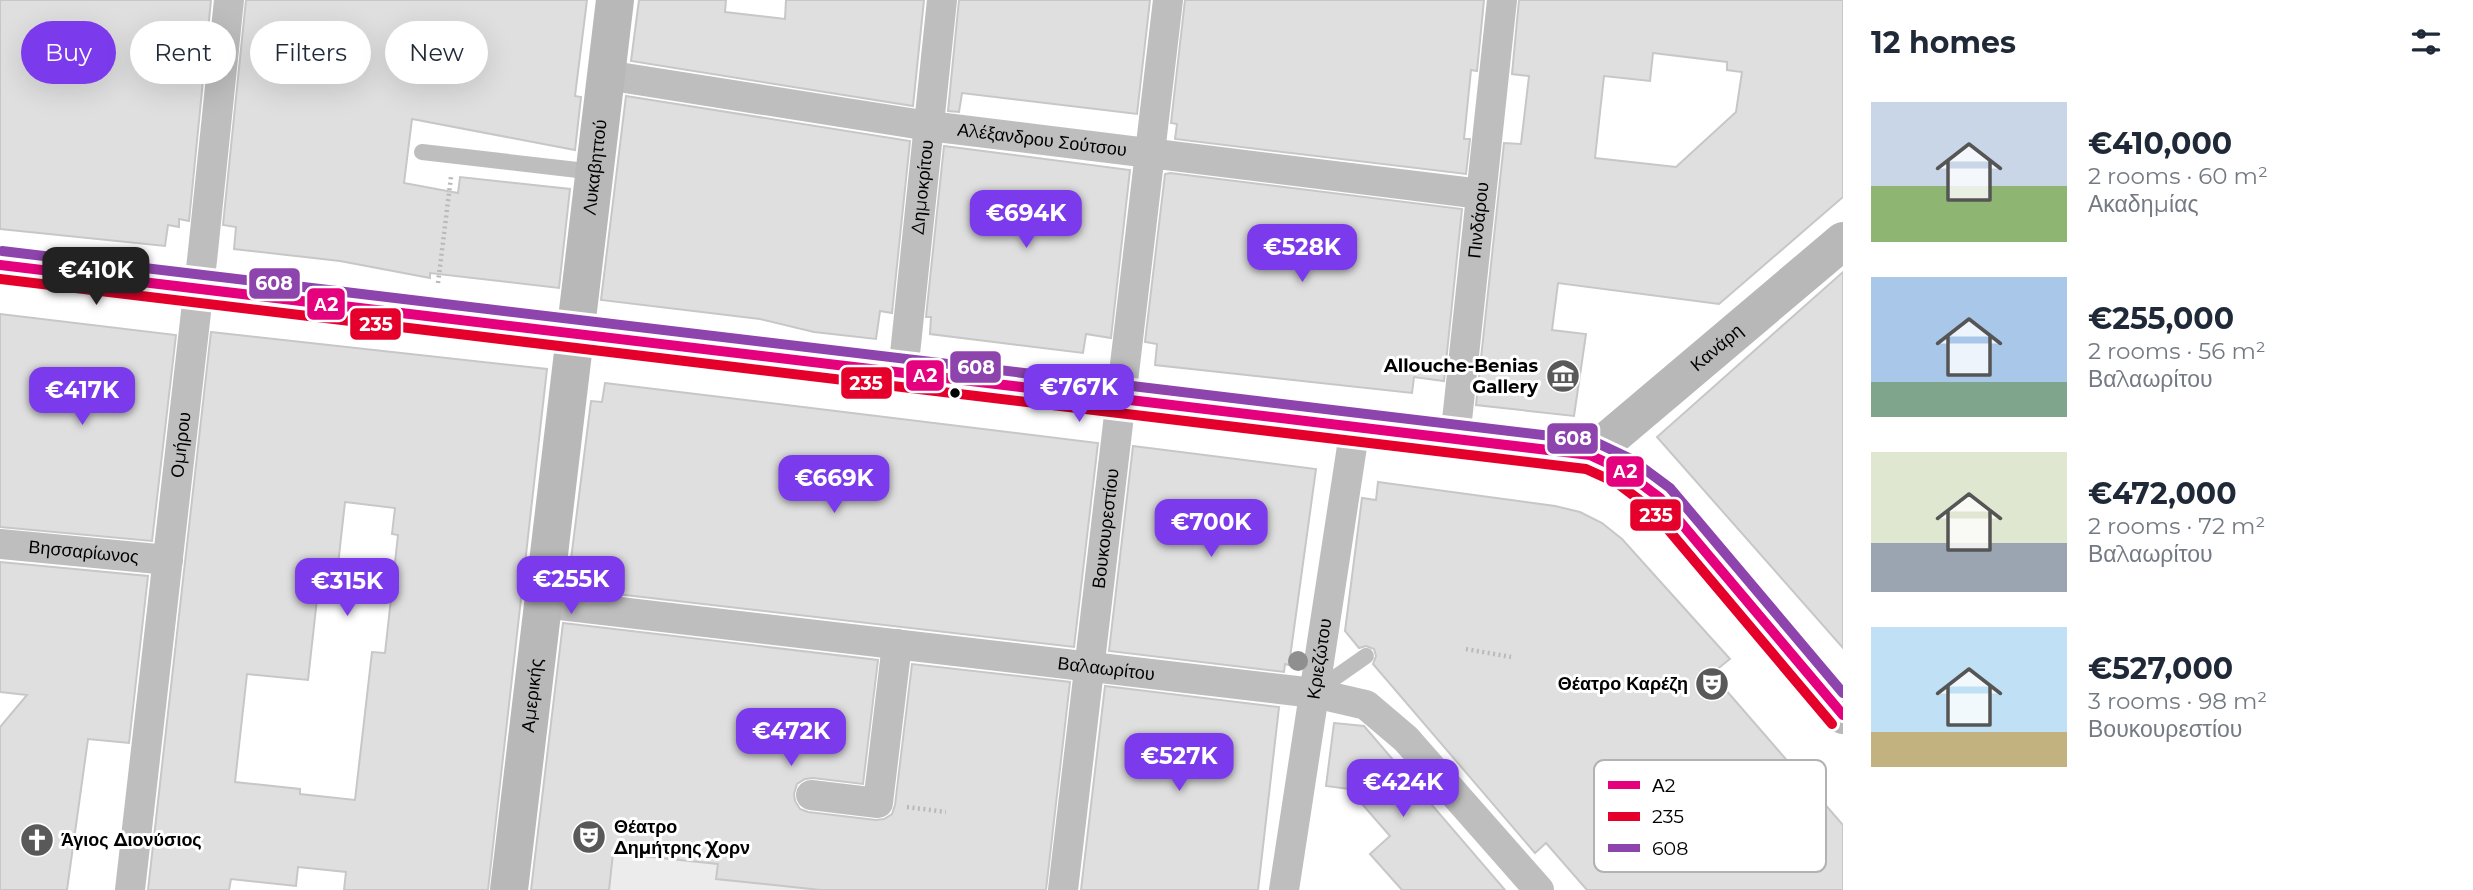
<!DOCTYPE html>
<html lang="en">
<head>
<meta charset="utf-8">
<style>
	:root { --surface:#fff; --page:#f6f6f7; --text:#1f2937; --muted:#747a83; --accent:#7c3aed }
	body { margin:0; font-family:Montserrat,sans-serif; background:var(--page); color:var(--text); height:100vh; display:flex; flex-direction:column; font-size:26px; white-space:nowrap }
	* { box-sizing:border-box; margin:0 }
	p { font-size:23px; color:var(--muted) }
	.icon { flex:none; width:38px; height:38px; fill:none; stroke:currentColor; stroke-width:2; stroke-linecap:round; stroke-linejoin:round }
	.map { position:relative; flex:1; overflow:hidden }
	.panel { display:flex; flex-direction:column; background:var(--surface); width:630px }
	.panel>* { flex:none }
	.top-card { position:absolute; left:21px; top:21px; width:665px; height:63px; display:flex; gap:14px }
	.price { position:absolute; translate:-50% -60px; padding:0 16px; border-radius:14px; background:var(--accent); color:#fff; font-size:23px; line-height:46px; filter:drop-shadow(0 2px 4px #0008) }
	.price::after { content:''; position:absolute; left:50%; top:42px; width:21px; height:16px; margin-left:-10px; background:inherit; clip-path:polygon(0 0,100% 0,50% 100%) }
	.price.current { background:#222; color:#fff }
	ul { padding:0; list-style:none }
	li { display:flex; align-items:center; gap:21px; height:175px; padding:0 28px }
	li span { display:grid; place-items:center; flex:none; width:196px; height:140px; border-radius:0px; color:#555 }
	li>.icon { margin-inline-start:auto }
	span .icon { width:84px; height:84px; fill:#fffc; stroke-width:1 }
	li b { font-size:30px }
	h2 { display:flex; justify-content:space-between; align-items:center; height:84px; padding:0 28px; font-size:30px }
	.pill { padding:0 24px; border-radius:32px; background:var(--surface); box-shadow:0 7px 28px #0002; font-size:24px; line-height:63px }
	.pill.current { background:var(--accent); color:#fff }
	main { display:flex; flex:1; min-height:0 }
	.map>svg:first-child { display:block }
</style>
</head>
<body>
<main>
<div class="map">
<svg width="1843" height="890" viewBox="0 0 1843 890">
	<rect width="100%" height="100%" fill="#fff"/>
	<polygon fill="#ececec" points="613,853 718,864 717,879 821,890 609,890"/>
	<g fill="#dfdfdf" stroke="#c7c7c7" stroke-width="2" fill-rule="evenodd">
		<polygon points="0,0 211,0 189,221 179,219 179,227 168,225 165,246 0,229"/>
		<polygon points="246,0 587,0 575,96 581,97 575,150 412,119 404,183 458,193 460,177 570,189 559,288 430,273 430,278 340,261 234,249 236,227 223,225"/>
		<polygon points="639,0 726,0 725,12 785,19 786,0 924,0 913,106 631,61"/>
		<polygon points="959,0 1150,0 1137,114 962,93 959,112 948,111"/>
		<polygon points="1185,0 1484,0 1477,71 1471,70 1464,139 1470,139 1466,174 1175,139 1177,124 1171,123"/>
		<path d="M1519,0H1843V197L1719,304L1558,283L1552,330L1586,334L1574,416L1476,405L1504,143L1521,144L1529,76L1512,74ZM1653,53L1727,62V70L1742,72L1736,112L1676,167L1595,158L1604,76L1650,81Z"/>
		<polygon points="626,96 910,141 892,313 880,311 876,339 814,332 760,319 601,300"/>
		<polygon points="944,146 1130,170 1111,338 1086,334 1083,353 930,334 931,317 926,317"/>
		<polygon points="1170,173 1462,209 1444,381 1414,377 1412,393 1155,365 1157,344 1145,342 1165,174"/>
		<polygon points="1843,272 1843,648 1657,437"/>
		<polygon points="0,314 176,335 152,541 0,527"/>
		<path d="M211,332L547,369L488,890H344L346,872L298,867L296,886L231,879L229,890H148ZM345,502L395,508L392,534L398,535L385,653L372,652L355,800L300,794V789L235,782L247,674L308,680L320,572L337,574Z"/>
		<polygon points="605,383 1098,443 1074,647 582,590 584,568 570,567 591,401 602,402"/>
		<polygon points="1133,446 1316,469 1289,665 1285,664 1284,672 1109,651"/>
		<polygon points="1378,482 1555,506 1580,512 1602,523 1622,539 1730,659 1715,671 1728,686 1725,689 1843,825 1843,890 1587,890 1546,843 1535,853 1373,664 1376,656 1374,649 1366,646 1359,648 1345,631 1362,498 1376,500"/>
		<polygon points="0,562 148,576 129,743 88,739 67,890 0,890 0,727 27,695 0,692"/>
		<polygon points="563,623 878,660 863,784 813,778 805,779 797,784 794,794 795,801 800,809 808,812 876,820 884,819 892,814 895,805 912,664 1070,682 1046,890 821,890 716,879 718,864 613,853 609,890 531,890"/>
		<polygon points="1105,686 1279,707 1258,890 1081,890"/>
		<polygon points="1334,723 1364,726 1505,890 1402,890 1370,854 1390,836 1349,789 1326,786"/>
	</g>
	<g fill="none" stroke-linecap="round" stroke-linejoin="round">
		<g stroke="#b9b9b9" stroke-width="4.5" stroke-dasharray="2 3.5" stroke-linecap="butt">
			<polyline points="438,283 451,177"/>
			<polyline points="1466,649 1511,657"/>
			<polyline points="907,807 946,812"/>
		</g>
		<g stroke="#bebebe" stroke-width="16">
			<polyline points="422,152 595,172"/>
			<polyline points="1316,691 1366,656"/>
		</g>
		<g stroke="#bebebe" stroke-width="30">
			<path id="s1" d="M606,75L929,126L1481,194"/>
			<path id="s2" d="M903,373L942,0"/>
			<path id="s3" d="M1455,439L1502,0"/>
			<path id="s4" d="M0,544L168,560"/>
			<path id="s5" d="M543,603L1314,693L1366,705L1406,739L1539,890"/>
			<polyline points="811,795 878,803 897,644"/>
			<path id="s6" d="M130,890L203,251L229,0"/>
			<path id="s7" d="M1063,890L1168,0"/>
			<path id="s8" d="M1284,890L1355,427"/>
		</g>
		<g stroke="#b8b8b8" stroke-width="38">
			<polyline points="0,265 1590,455 1624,471 1660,498 1843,715"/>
			<path id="s9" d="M1590,455L1843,241"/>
			<path id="s10" d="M509,890L615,0"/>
		</g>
		<g stroke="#fff" stroke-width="16">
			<polyline id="bus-1" points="0,265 1590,455 1624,471 1660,498 1843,715"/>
		</g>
		<g stroke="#fff" stroke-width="16">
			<polyline id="bus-2" points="0,279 1586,469 1617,483 1650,508 1832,724"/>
		</g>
		<g stroke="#fff" stroke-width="16">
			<polyline id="bus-3" points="2,251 1593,441 1631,459 1670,488 1843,693"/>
		</g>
		<use href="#bus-1" stroke="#e5007d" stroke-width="10"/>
		<use href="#bus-2" stroke="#e4002b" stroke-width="10"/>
		<use href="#bus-3" stroke="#8e44ad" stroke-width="10"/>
	</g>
	<circle fill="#8f8f8f" cx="1298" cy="661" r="10"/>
	<defs>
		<g id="museum-disc" transform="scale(1.75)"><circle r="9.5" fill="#595959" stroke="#fff"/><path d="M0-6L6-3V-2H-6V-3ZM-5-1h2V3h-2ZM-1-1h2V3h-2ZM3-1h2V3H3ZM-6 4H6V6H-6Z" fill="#fff"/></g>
		<g id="theatre-disc" transform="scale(1.75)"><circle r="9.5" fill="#595959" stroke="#fff"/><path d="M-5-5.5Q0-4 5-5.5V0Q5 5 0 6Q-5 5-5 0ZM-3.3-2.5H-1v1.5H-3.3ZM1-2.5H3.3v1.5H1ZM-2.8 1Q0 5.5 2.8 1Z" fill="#fff"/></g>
		<g id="church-disc" transform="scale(1.75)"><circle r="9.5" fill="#595959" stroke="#fff"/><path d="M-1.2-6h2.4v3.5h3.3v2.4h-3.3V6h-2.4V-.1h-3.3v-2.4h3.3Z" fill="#fff"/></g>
	</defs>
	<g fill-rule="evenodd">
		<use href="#museum-disc" x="1563" y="376"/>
		<use href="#theatre-disc" x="1712" y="684"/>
		<use href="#theatre-disc" x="589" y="837"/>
		<use href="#church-disc" x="37" y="840"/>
	</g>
	<circle fill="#000" stroke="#fff" stroke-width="2.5" cx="955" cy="393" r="6"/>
	<g text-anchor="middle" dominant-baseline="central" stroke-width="6" stroke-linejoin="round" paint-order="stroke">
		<g font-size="18" fill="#000" stroke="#fff">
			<text stroke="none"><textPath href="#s1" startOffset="441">Αλέξανδρου Σούτσου</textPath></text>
			<text stroke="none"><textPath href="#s10" startOffset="728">Λυκαβηττού</textPath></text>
			<text stroke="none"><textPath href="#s2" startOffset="187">Δημοκρίτου</textPath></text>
			<text stroke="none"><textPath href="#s3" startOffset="220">Πινδάρου</textPath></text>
			<text stroke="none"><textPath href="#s9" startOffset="166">Κανάρη</textPath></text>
			<text stroke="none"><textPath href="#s6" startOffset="448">Ομήρου</textPath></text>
			<text stroke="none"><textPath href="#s7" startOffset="364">Βουκουρεστίου</textPath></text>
			<text stroke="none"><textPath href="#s4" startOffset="84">Βησσαρίωνος</textPath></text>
			<text stroke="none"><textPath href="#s8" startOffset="234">Κριεζώτου</textPath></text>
			<text stroke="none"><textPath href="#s5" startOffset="567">Βαλαωρίτου</textPath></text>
			<text stroke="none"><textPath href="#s10" startOffset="196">Αμερικής</textPath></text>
		</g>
		<g font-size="18" font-weight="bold" fill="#000" stroke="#fff" text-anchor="end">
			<text x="1538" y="366">Allouche-Benias<tspan x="1538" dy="21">Gallery</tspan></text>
			<text x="1688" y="684">Θέατρο Καρέζη</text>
			<text x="614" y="827" text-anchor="start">Θέατρο<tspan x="614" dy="21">Δημήτρης Χορν</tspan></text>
			<text x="61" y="840" text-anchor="start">Άγιος Διονύσιος</text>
		</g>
	</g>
	<rect x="1594" y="760" width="232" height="112" rx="10" fill="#fff" stroke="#b2b2b2" stroke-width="2"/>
	<rect x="1608" y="781" width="32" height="8" fill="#e5007d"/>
	<rect x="1608" y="812" width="32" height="9" fill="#e4002b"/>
	<rect x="1608" y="844" width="32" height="8" fill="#8e44ad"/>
	<g font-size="19" fill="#000">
		<text x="1652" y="792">Α2</text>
		<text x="1652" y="823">235</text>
		<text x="1652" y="855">608</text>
	</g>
	<g stroke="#fff" stroke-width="2.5">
		<rect x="248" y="267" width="53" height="33" rx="7" fill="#8e44ad"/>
		<rect x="306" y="287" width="40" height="34" rx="7" fill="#e5007d"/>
		<rect x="349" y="307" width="53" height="34" rx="7" fill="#e4002b"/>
		<rect x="949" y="350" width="53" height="34" rx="7" fill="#8e44ad"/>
		<rect x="905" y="359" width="40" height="33" rx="7" fill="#e5007d"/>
		<rect x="840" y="366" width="53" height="34" rx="7" fill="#e4002b"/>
		<rect x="1546" y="422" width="53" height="33" rx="7" fill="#8e44ad"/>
		<rect x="1605" y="455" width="40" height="33" rx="7" fill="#e5007d"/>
		<rect x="1629" y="498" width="53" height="34" rx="7" fill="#e4002b"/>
	</g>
	<g font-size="19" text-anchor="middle" font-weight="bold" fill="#fff">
		<text x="274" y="290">608</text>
		<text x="326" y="311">Α2</text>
		<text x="376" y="331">235</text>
		<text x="976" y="374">608</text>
		<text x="925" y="382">Α2</text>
		<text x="866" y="390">235</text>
		<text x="1573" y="445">608</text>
		<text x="1625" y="478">Α2</text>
		<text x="1656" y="522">235</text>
	</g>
</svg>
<b class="price" style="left:1026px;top:250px">€694K</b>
<b class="price" style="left:1302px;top:284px">€528K</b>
<b class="price current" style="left:96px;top:307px">€410K</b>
<b class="price" style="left:1079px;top:424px">€767K</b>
<b class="price" style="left:82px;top:427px">€417K</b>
<b class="price" style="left:834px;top:515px">€669K</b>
<b class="price" style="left:1211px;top:559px">€700K</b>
<b class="price" style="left:571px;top:616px">€255K</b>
<b class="price" style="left:347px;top:618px">€315K</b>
<b class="price" style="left:791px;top:768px">€472K</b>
<b class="price" style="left:1179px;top:793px">€527K</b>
<b class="price" style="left:1403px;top:819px">€424K</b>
<div class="top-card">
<a class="pill current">Buy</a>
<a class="pill">Rent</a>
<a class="pill">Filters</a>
<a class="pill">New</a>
</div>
</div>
<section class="panel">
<h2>12 homes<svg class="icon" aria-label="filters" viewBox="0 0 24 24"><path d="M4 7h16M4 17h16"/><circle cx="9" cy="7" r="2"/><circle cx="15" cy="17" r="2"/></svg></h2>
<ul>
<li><span style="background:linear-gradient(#c9d6e8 60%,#8fb573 0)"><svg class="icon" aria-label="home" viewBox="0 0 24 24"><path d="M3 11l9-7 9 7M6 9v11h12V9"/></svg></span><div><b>€410,000</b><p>2 rooms · 60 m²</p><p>Ακαδημίας</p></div></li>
<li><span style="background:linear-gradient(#a9c7e8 75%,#7fa58c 0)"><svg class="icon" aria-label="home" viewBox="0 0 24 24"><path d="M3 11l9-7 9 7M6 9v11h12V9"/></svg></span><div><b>€255,000</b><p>2 rooms · 56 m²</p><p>Βαλαωρίτου</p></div></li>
<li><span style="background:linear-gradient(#dfe7d0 65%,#9aa5b1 0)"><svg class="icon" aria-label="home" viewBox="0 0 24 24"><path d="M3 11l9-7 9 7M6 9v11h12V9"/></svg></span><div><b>€472,000</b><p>2 rooms · 72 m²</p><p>Βαλαωρίτου</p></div></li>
<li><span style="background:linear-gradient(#bfe0f5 75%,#c2b280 0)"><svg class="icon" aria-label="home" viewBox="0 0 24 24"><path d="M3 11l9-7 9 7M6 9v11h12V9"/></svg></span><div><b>€527,000</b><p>3 rooms · 98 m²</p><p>Βουκουρεστίου</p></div></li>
</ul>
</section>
</main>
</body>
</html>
